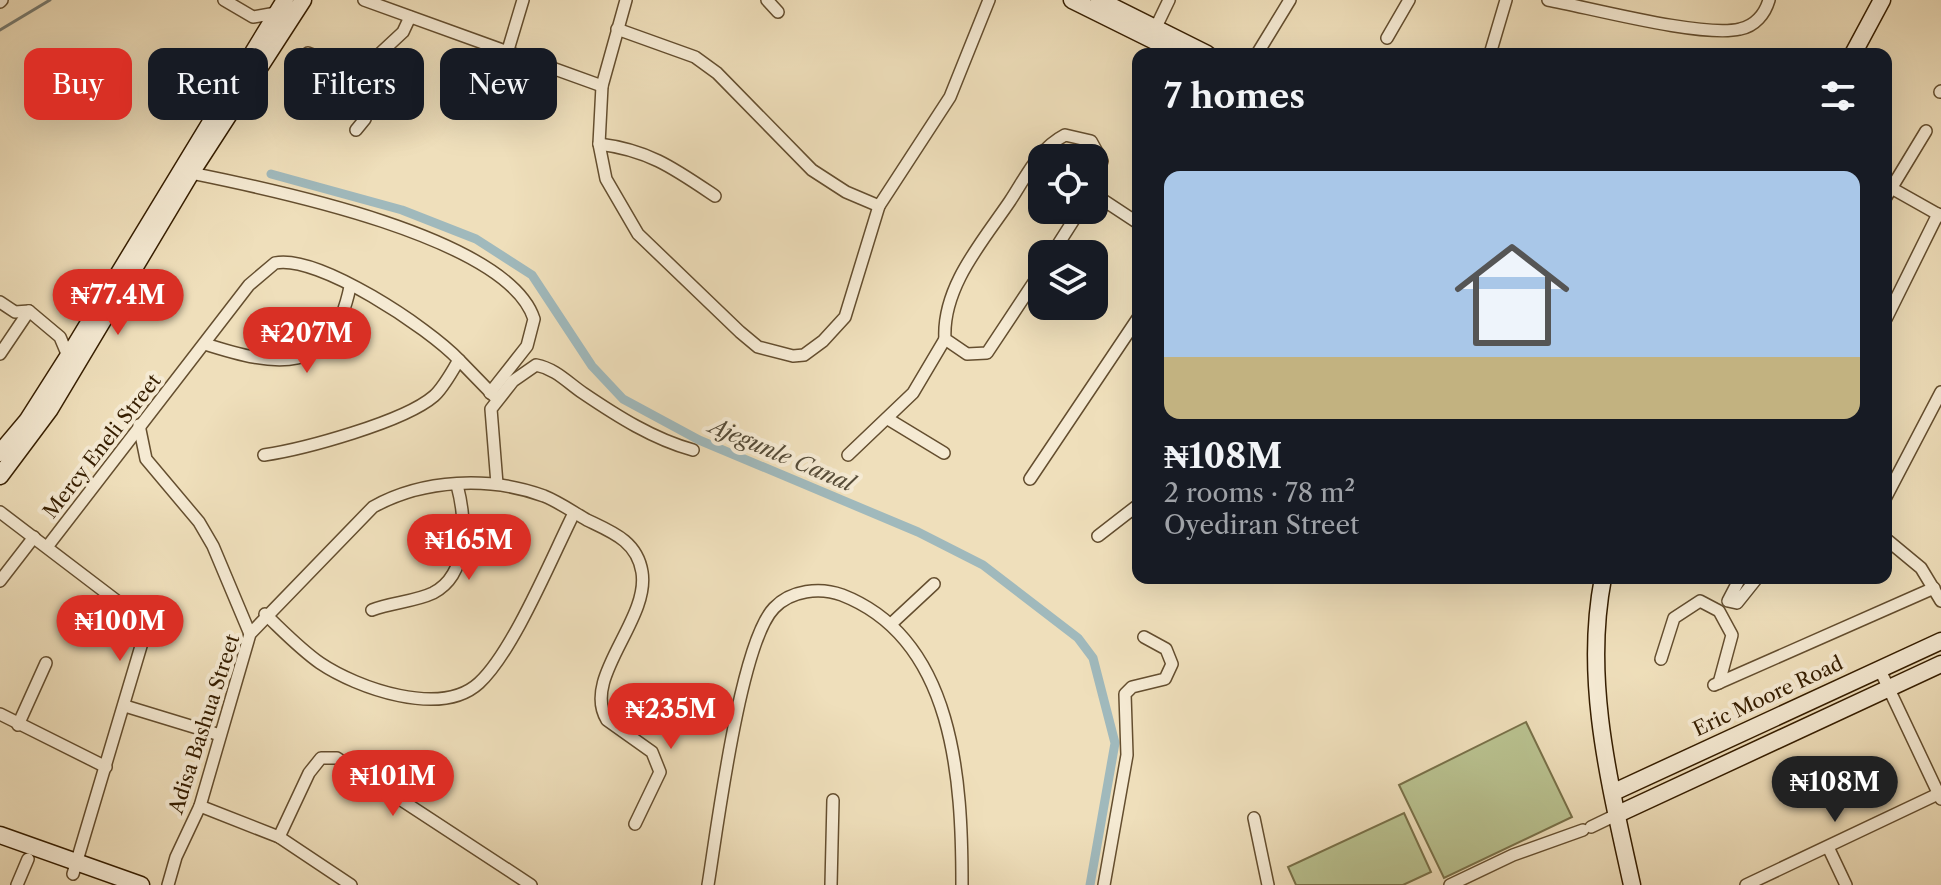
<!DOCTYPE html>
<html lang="en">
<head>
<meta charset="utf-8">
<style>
	:root { --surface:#171b24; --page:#20242c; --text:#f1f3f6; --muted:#9ea1a6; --accent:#d93025 }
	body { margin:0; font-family:"Libre Caslon Text",serif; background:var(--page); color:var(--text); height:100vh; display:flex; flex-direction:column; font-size:30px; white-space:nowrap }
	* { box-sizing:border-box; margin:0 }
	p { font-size:26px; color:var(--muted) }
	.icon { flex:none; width:44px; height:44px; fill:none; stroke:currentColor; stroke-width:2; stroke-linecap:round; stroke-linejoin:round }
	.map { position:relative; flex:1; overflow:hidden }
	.panel { position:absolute; left:1132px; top:48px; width:760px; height:536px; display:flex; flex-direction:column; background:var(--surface); border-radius:16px; box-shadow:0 8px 32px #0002 }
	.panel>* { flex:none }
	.banner { position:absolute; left:24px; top:48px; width:760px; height:72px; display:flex; gap:16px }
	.fabs { position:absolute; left:1028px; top:144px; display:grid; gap:16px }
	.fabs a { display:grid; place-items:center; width:80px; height:80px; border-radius:16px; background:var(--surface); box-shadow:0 8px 32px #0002; font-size:40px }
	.price { position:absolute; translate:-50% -68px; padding:0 18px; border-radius:28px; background:var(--accent); color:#fff; font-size:26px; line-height:52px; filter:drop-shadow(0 2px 4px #0008) }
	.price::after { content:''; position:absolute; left:50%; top:48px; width:24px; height:18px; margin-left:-12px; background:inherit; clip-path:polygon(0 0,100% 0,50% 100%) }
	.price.active { background:#222; color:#fff }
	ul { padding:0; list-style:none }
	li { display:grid; align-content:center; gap:16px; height:424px; padding:0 32px }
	li span { display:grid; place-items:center; height:248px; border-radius:16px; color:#555 }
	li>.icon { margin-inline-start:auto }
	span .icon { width:144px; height:144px; fill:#fffc; stroke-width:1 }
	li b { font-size:34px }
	h2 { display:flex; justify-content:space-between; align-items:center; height:96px; padding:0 32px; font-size:34px }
	.chip { padding:0 28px; border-radius:16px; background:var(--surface); box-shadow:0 8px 32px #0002; font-size:28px; line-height:72px }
	.chip.active { background:var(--accent); color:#fff }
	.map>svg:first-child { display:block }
</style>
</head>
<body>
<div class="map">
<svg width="1941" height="885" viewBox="0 0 1941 885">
	<rect width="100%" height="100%" fill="#efdfbb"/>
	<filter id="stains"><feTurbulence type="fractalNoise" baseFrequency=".0025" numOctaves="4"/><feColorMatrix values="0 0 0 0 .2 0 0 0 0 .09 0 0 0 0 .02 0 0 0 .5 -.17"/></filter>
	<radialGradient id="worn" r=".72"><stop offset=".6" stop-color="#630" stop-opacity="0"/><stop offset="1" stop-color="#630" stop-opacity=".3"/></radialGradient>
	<g fill="#b9c290" stroke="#787048" stroke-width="2">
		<polygon points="1526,722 1572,817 1444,878 1399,785"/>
		<polygon points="1404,813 1431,872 1403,885 1296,885 1288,867"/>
	</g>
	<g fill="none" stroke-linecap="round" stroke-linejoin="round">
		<polyline stroke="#767b71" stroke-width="3" points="0,30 50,0"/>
		<polyline stroke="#a0b9bc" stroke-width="9" points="271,174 402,210 476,239 532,275 592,366 623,399 699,440 918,532 983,565 1078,638 1093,658 1115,743 1090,885"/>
		<g stroke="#644e2f" stroke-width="14">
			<g id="street">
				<polyline points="224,0 253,17 276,13"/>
				<polyline points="364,0 602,86"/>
				<polyline points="626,0 602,86 599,144 606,179 638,234 740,332 758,347 793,356 804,355 823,341 845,317 879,206 950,97 989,0"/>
				<polyline points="767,0 778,12"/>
				<path d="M1548,0C1591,8 1703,38 1740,29C1755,26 1765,14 1769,0"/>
				<polyline points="0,2 2,0"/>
				<polyline points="1156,27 1169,0"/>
				<polyline points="617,29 695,57 717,73 812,170 846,192 879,206"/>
				<polyline points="1387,38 1409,0"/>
				<polyline points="508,50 523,0"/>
				<polyline points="308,53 359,73 403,32 410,17"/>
				<polyline points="1257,54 1290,0"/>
				<polyline points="1490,54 1506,0"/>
				<polyline points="1940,92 1941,91"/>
				<polyline points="319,109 355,88"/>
				<polyline points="356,130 365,119 355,88 359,73"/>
				<path d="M599,144C649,150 675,169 715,196"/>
				<path d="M191,173C270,189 508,237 534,319L527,346L490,393"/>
				<polyline points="1886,185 1941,216"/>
				<polyline points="1094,194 1138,223"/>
				<polyline points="1886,197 1926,131"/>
				<polyline points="1052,254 1080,210"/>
				<path d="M1042,270L987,353L967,354L945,339C942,287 983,241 1010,201C1026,177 1038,149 1065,135L1091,141L1102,161L1094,187"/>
				<polyline points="0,302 15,312 29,311 60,337 68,356"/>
				<polyline points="1886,319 1938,214"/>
				<path d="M205,344C277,367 331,377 350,287"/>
				<polyline points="0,354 29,311"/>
				<polyline points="459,360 495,397"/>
				<polyline points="888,419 944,453"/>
				<polyline points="139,425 146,459 199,522 213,546 250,634"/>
				<polyline points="848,455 913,393 945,339"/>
				<polyline points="1030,479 1138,318"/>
				<path d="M497,484L491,409L513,381L536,365C556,369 567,382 583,393C617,416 653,439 693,450"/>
				<polyline points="1886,497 1941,392"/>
				<polyline points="0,512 134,614 144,636 73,874"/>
				<polyline points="1098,536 1138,505"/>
				<polyline points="1886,539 1921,568 1941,601"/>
				<path d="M47,547L249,285L275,263C318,254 429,328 459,360C452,371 444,387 434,396C404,422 304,449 264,455"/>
				<polyline points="1740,578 1728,601 1737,603 1757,578"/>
				<polyline points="0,581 34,537"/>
				<path d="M372,610C392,602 414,602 433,593C470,574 466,519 457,485"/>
				<path d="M265,614C283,631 300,649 320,663C357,688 441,718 479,683C513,652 552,557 574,513"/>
				<polyline points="891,624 934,584"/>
				<polyline points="1661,659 1674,618 1700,601 1719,611 1732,635 1719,683"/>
				<polyline points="1879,668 1941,799"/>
				<polyline points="1714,685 1934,588"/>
				<polyline points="125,706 220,735"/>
				<polyline points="0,714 106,767"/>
				<polyline points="18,725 46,663"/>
				<polyline points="200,806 279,837 351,885"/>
				<polyline points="1254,818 1268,885"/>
				<polyline points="1591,827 1618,814"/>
				<polyline points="279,837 309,773 321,758 337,758 531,885"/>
				<polyline points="1828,847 1846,885"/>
				<polyline points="17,885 28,859"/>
				<path d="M168,885L176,857L200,806L250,634L373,507C423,479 490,476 544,496C559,502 573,512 587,520C612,532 637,541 642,572C650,620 581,678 607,720L652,752L660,772L635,824"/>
				<path d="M708,885C717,830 740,643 774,608C791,590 820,587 842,595C955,639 962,781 962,885"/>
				<polyline points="831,885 833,800"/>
				<polyline points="1104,885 1127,755 1125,694 1132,687 1165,679 1172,664 1166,649 1144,637"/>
				<polyline points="1450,885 1513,855 1583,830"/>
				<polyline points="1746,885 1938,794"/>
			</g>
		</g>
		<g stroke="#361e00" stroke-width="19">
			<g id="secondary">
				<polyline points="1072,0 1181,54"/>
				<polyline points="1099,0 1207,54"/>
				<polyline points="1853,54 1882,0"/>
				<polyline points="0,453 27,421 76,344 285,0"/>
				<polyline points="0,476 50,409 191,173 303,0"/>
				<path d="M1603,578C1583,681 1610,784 1632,885"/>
				<polyline points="1614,792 1941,641"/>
				<polyline points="1618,814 1941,664"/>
				<polyline points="0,835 141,885"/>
			</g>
		</g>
		<use href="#street" stroke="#f5ead3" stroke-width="11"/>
		<use href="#secondary" stroke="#f5ead3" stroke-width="16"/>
	</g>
	<g text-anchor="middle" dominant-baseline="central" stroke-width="8" stroke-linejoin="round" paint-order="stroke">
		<g font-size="20" fill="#361e00" stroke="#f5ead3">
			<text transform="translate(102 446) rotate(-52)">Mercy Eneli Street</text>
			<text transform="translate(1768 696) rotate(-25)">Eric Moore Road</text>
			<text transform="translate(204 724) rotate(-72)">Adisa Bashua Street</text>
		</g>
		<g font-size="22" font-style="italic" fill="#564c38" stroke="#f5ead3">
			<text transform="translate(782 455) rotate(23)">Ajegunle Canal</text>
		</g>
	</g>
	<rect width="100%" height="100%" filter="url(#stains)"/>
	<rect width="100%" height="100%" fill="url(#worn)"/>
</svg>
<div class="fabs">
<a><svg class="icon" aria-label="locate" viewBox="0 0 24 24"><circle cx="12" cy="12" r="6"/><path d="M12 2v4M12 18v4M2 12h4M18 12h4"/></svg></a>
<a><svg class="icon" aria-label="layers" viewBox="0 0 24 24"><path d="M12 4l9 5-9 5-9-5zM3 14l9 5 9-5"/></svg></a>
</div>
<b class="price" style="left:118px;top:337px">₦77.4M</b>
<b class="price" style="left:307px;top:375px">₦207M</b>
<b class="price" style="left:469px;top:582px">₦165M</b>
<b class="price" style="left:120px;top:663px">₦100M</b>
<b class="price" style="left:671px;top:751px">₦235M</b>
<b class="price" style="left:393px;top:818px">₦101M</b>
<b class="price active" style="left:1835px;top:824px">₦108M</b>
<div class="banner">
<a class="chip active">Buy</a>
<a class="chip">Rent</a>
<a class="chip">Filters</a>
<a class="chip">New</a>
</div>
<section class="panel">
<h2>7 homes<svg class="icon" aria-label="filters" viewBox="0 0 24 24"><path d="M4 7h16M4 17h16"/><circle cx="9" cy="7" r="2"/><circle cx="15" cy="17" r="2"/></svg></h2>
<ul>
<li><span style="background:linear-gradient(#a9c7e8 75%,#c2b280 0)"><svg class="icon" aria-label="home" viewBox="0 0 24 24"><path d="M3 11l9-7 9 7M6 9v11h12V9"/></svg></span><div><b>₦108M</b><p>2 rooms · 78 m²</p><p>Oyediran Street</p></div></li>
</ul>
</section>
</div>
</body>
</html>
